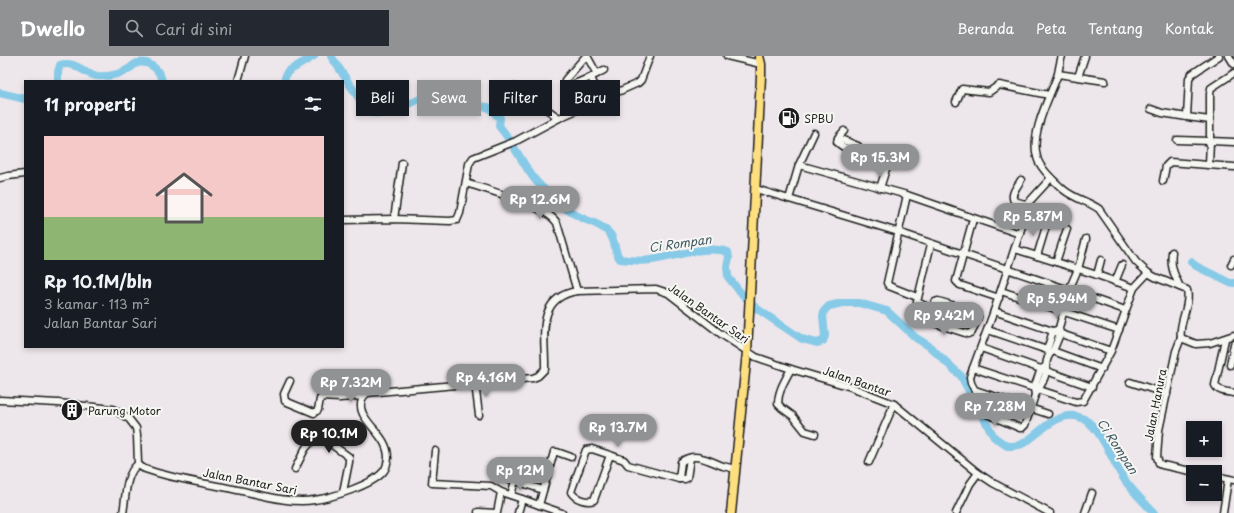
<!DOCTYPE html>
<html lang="id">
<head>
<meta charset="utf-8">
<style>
	:root { --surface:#171b24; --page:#242831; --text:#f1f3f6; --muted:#9ea1a6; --line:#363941; --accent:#919294 }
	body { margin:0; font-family:"Playpen Sans",sans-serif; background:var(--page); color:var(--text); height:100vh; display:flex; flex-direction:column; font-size:15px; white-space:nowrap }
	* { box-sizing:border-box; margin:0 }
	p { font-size:13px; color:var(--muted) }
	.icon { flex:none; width:22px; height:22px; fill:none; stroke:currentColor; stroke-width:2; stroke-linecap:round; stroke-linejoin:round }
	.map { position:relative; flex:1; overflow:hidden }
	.drawer { position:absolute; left:24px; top:24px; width:320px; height:268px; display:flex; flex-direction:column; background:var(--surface); border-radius:0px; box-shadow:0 2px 6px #0003 }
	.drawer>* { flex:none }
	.hud { position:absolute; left:356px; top:24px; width:380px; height:36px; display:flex; gap:8px }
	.tools { position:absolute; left:1186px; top:365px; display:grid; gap:8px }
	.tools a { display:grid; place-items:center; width:36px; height:36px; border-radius:0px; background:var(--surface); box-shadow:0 2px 6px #0003; font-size:20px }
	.price { position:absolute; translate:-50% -34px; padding:0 9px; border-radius:14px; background:var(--accent); color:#fff; font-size:13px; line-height:26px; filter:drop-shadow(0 1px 2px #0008) }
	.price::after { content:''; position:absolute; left:50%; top:24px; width:12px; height:9px; margin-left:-6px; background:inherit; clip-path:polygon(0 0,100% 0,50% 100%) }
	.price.selected { background:#222; color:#fff }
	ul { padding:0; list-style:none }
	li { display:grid; align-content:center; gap:8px; height:212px; padding:0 20px }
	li+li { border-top:1px solid var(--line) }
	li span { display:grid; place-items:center; height:124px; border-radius:0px; color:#555 }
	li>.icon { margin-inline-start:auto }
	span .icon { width:72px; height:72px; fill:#fffc; stroke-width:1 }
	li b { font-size:17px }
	h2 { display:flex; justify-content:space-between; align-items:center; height:48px; padding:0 20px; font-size:17px }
	.tag { padding:0 14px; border-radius:0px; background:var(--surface); box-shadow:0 2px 6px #0003; font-size:14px; line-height:36px }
	.tag.selected { background:var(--accent); color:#fff }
	header { display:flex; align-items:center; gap:24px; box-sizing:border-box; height:56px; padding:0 20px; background:var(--accent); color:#fff }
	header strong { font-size:19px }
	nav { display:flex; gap:22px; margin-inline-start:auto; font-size:14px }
	.search { width:280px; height:36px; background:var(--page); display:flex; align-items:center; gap:10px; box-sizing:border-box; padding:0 14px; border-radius:0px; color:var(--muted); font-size:15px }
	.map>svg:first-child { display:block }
</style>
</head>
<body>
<header>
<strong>Dwello</strong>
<div class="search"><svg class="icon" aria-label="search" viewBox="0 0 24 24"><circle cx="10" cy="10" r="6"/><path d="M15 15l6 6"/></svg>Cari di sini</div>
<nav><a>Beranda</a><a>Peta</a><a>Tentang</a><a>Kontak</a></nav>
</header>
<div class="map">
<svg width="1234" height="457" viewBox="0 0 1234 457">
	<rect width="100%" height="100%" fill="#ede6eb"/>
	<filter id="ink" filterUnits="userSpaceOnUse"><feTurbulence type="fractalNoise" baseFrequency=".025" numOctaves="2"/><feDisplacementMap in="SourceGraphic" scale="8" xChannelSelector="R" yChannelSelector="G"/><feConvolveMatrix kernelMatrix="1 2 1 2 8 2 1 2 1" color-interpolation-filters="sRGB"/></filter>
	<g filter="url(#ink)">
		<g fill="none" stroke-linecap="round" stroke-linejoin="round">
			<g stroke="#86cae7" stroke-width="8">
				<path d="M331,0L362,47C366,51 369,56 375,57C387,59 415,45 427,40L455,49L488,51L500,62L499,70C513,86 522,108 536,125C548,138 562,152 578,160C589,166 602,168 610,178C616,186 614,196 620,203C630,204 641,206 651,204C674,201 706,188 728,196L729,202L727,210L728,221L740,236L756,252L802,283L817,287L823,285L825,280L823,260L824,255L829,250L842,247H859L887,255L916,282L929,290L961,320L994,381L1007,390C1012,390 1018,390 1022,388C1037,380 1046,366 1063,361C1097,351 1109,402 1124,423C1132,435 1144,446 1154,457"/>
				<path d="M58,25V16L60,9C75,4 84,18 97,20C109,21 121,18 130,12C133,10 135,7 138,7C149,4 160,14 162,25"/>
				<polyline points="284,25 287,16 314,0"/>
				<polyline points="0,37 25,43"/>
				<polyline points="1191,206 1196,210 1230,227 1234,227"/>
			</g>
			<g stroke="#1c1c1c" stroke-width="9">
				<g id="minor">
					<polyline points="586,0 565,24 565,26 570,30 591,21"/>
					<polyline points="587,0 597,18"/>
					<polyline points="727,0 761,8"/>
					<path d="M1062,0C1060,6 1059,12 1058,18C1050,41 1030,76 1037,101C1039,112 1056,127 1064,134C1075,143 1088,145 1099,153L1136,206L1148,217L1155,221L1187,234C1191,250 1178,266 1181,282"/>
					<polyline points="1229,0 1234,8"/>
					<polyline points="1234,17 1211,32 1210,38 1210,85 1234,86"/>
					<polyline points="1058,18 1105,25"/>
					<polyline points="1078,21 1085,0"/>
					<polyline points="238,25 245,0"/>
					<polyline points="515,31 559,62"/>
					<polyline points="600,44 591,21 604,14"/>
					<polyline points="956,46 962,33 989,36 999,29 1049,39"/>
					<polyline points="1151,53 1162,57 1187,61"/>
					<polyline points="1210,64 1187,61 1189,22 1192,18 1219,0"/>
					<path d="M844,75L838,82L837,86C848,97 872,100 887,106V110L880,132"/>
					<polyline points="814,77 799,109 789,143 898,176 1069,234 1078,213 1086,183"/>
					<polyline points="838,82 858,90 859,97"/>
					<polyline points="1177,84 1210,85 1209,109"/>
					<polyline points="799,109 907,139 887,227 889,230 917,241"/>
					<polyline points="0,122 8,120 25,118"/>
					<path d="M1021,124C1017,131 1010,138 1014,145L1025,148L1029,146L1051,122"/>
					<polyline points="1163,125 1166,110 1170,106 1234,111"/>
					<path d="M466,127C487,134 546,149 557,167L577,235"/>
					<polyline points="756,133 789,143"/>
					<polyline points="907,139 1020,178"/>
					<polyline points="394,163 402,107"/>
					<polyline points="973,163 956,225 960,229 999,242"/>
					<polyline points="343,164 394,163 450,165 457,164 460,157 469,108 473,102 516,85 559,62 638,27 641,24 650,0"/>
					<polyline points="931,188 917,246 932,253 930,262 931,266 968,278 972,276 978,261 977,257 975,256 938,245 935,246 932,253"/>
					<polyline points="1015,193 1097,219 1134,232"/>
					<path d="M1172,196C1170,211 1174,218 1180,231"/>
					<polyline points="1037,200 1047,167"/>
					<polyline points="1056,206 1067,173"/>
					<polyline points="1231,209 1234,203"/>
					<polyline points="1097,219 1101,204"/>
					<polyline points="1115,226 1122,209"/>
					<polyline points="1001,235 1119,274"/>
					<polyline points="1042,249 1049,228"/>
					<polyline points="994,255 1026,158"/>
					<polyline points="988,274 1047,294"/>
					<polyline points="1181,282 1176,295 1159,374 1157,401 1159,407 1162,409 1195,416"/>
					<polyline points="1181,282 1196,288 1210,287 1234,279"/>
					<path d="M1225,283L1215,329C1218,336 1228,336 1234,337"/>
					<polyline points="981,292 1092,331"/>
					<polyline points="1053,295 1102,313"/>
					<polyline points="1111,295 994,255 973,312 1076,346 1083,345 1111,295 1134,232 1148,217"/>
					<polyline points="1049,296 1047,294 1053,275 1056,274"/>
					<polyline points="1230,309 1234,288"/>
					<polyline points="973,312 970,321 971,327 987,358 1020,372 1022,372 1025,369 1035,339 1034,332 1041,313 1045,311"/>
					<path d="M791,313C785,324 778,335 778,348L782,352L793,360L805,375L815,378"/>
					<polyline points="290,325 284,338 285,345 314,357 318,354 320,343 322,341 340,342 363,340"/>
					<polyline points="1130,326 1167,338"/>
					<polyline points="475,327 479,359"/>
					<polyline points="975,334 1048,358"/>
					<path d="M1035,339C1039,333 1045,323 1046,316C1046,309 1046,300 1053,295L1060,278L1059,272L1069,234L1125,254"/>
					<path d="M0,344L58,347L113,353L129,363L136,372L137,379L138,408C140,410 142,412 145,413C173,423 204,427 233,433C258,438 289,448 314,444C331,442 372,429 383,416C387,412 387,407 388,402C388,383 371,373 363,358C359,350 361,342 367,337L533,322L538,320L545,313C546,283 534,242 577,235L656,233L668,237L721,278L756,301L791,313L851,331L894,348L978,417L993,427L1050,457"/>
					<polyline points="435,395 432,427 491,430 501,436 522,443"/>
					<path d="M610,399L592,393L586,394L572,433L571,436C575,443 587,447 594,444L610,399L624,404L628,409L679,423L681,406C695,395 709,405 723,410C727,411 731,412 735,413"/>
					<polyline points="869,406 894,348"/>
					<polyline points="295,413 305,393 315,381 320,380 349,401 349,406 343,436"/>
					<polyline points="1215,420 1234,424"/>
					<polyline points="507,422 543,434"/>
					<polyline points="679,423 685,423 687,422 690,402"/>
					<polyline points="511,439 515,425"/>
					<polyline points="478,456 496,457"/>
					<path d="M123,457C126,441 125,418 138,408"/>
					<polyline points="497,457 501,436"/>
					<polyline points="518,457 522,443 539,449"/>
					<polyline points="562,457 539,449 554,396 557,396 571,401"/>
					<polyline points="956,457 970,428 978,417"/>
					<polyline points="1085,457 1092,437"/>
					<polyline points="1223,457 1228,423"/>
				</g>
			</g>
			<g stroke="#1c1c1c" stroke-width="11">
				<polyline id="major" points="731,457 747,296 761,20 761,8 759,0"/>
			</g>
			<use href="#minor" stroke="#f6f6f2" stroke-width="6"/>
			<use href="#major" stroke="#fedf80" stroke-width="8"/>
		</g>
	</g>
	<defs>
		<g id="fuel-disc" transform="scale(1.15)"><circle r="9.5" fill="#1c1c1c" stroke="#f6f6f2"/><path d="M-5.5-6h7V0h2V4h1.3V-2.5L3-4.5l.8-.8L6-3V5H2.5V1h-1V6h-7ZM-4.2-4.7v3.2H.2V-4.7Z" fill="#fff"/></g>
		<g id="building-disc" transform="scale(1.15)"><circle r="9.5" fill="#1c1c1c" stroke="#f6f6f2"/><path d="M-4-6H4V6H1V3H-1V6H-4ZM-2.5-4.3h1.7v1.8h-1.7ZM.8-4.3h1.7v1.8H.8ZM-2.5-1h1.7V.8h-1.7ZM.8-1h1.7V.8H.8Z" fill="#fff"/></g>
	</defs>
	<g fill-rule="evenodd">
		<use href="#fuel-disc" x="789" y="62"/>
		<use href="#building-disc" x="72" y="354"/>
	</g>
	<g text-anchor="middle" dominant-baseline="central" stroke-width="4" stroke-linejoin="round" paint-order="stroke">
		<g font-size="11" fill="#1c1c1c" stroke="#f6f6f2" text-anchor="start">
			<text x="804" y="62">SPBU</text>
			<text x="88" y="354">Parung Motor</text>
		</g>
		<g font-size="11" fill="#1c1c1c" stroke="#f6f6f2">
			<text transform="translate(709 257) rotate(35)">Jalan Bantar Sari</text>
			<text transform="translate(857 325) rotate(19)">Jalan Bantar</text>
			<text transform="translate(1155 349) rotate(-79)">Jalan Hanura</text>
			<text transform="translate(250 425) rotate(11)">Jalan Bantar Sari</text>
		</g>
		<g font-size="12" font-style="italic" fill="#415963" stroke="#f6f6f2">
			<text transform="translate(680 187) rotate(-8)">Ci Rompan</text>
			<text transform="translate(1118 390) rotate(57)">Ci Rompan</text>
		</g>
	</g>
</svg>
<div class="tools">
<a>+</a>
<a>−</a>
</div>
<b class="price" style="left:880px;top:122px">Rp 15.3M</b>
<b class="price" style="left:540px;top:164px">Rp 12.6M</b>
<b class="price" style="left:1033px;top:181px">Rp 5.87M</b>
<b class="price" style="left:1057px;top:263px">Rp 5.94M</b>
<b class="price" style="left:944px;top:280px">Rp 9.42M</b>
<b class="price" style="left:486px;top:342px">Rp 4.16M</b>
<b class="price" style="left:351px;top:347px">Rp 7.32M</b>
<b class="price" style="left:995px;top:371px">Rp 7.28M</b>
<b class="price" style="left:618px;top:392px">Rp 13.7M</b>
<b class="price selected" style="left:329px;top:398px">Rp 10.1M</b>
<b class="price" style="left:520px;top:435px">Rp 12M</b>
<div class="hud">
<a class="tag">Beli</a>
<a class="tag selected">Sewa</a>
<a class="tag">Filter</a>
<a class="tag">Baru</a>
</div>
<section class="drawer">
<h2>11 properti<svg class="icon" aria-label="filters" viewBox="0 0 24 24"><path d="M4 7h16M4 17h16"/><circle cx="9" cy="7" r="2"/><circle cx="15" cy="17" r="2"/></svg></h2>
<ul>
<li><span style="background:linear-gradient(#f6c9c9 65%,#8fb573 0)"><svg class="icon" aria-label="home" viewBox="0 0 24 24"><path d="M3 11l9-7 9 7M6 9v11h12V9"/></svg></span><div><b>Rp 10.1M/bln</b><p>3 kamar · 113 m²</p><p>Jalan Bantar Sari</p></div></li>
</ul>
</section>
</div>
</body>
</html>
